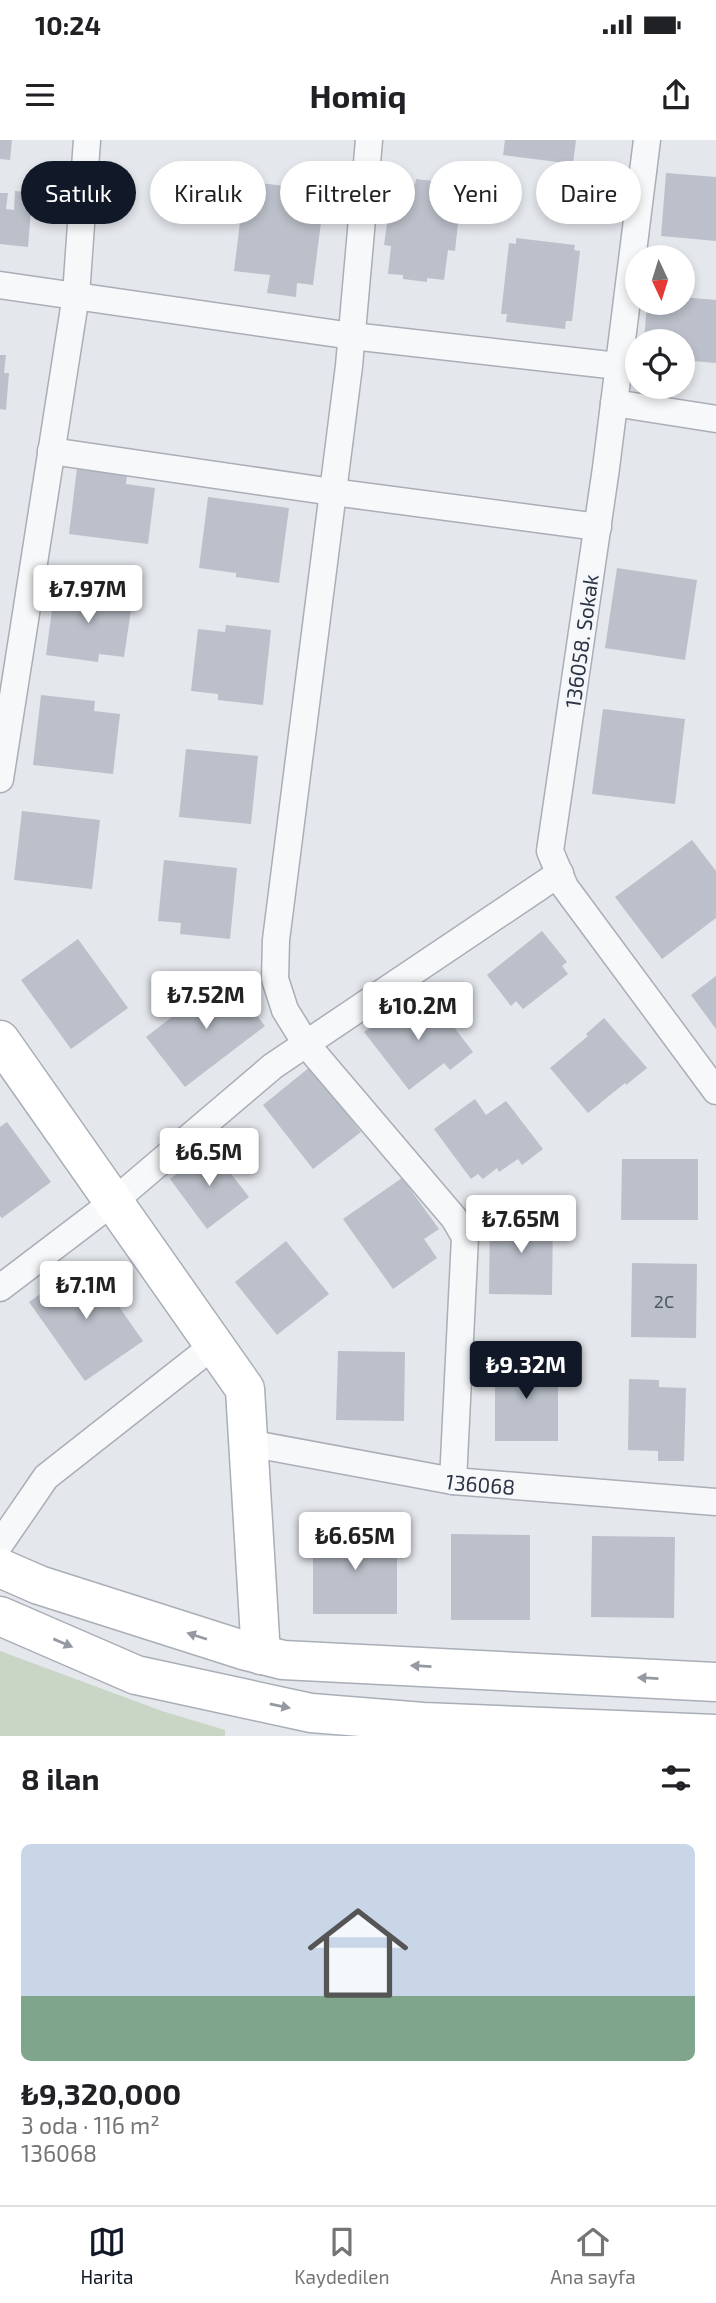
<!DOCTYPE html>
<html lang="tr">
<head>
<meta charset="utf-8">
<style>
	:root { --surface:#fff; --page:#f6f6f6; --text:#202124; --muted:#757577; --line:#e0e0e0; --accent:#111827 }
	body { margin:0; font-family:"Exo 2",sans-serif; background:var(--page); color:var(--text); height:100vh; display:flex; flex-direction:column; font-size:26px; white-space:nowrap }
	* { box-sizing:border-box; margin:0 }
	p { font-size:23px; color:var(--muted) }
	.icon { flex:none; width:38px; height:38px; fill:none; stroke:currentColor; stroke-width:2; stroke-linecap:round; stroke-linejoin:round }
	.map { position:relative; height:1596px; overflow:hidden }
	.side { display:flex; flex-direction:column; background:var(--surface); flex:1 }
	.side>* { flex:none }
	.guide { position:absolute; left:21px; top:21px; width:676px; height:63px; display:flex; gap:14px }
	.needle { width:46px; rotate:176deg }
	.controls { position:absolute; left:625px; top:105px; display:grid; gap:14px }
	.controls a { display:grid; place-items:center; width:70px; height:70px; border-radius:50%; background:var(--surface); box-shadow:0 4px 10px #0003; font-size:35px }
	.price { position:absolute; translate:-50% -60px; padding:0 16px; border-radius:7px; background:#fff; color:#222; font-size:23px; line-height:46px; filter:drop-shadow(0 2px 4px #0008) }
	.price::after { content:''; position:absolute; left:50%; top:42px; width:21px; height:16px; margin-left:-10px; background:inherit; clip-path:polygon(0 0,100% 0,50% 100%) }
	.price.selected { background:var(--accent); color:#fff }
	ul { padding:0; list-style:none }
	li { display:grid; align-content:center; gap:14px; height:371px; padding:0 21px }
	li+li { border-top:2px solid var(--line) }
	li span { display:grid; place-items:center; height:217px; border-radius:10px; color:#555 }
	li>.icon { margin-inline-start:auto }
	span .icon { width:126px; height:126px; fill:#fffc; stroke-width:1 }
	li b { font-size:30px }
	h2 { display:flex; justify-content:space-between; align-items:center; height:84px; padding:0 21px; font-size:30px }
	.chip { padding:0 24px; border-radius:32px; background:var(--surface); box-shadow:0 4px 10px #0003; font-size:24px; line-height:63px }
	.chip.selected { background:var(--accent); color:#fff }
	.status { display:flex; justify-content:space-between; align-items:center; height:49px; padding:0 35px; background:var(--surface); direction:ltr }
	.status svg { height:19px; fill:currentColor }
	header { display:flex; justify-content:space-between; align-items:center; height:91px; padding:0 21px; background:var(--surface); font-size:32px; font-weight:700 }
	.dock { display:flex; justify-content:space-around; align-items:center; height:98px; border-top:2px solid var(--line); background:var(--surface); font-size:19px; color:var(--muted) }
	.dock a { display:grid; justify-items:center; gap:4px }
	.dock .selected { color:var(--accent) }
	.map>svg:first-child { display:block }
</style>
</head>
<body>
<div class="status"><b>10:24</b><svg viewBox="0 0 49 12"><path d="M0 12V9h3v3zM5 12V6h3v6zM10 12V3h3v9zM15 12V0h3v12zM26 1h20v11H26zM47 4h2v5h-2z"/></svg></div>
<header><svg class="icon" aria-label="menu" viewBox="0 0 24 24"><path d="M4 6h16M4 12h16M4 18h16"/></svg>Homiq<svg class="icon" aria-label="share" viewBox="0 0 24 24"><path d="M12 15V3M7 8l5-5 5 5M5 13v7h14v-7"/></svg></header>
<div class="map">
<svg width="716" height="1596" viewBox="0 0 716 1596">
	<rect width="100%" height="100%" fill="#e4e7ec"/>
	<polygon fill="#c9d6c5" points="0,1511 162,1571 225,1590 225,1596 0,1596"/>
	<g fill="#bbc0ca">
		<polygon points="0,0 12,0 10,20 0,19"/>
		<polygon points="505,0 576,0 573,24 503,15"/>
		<polygon points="666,33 716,37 716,101 661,96"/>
		<polygon points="416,39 442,42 442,47 457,49 454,74 459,74 455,111 448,110 444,140 427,138 427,142 403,139 403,135 388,134 391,106 384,105 389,70 395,71 398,42 415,44"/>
		<polygon points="245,41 325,51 313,145 297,143 296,157 267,153 270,135 234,131"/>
		<polygon points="15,51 45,54 43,71 31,70 28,107 0,104 0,53 8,53 6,69 14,70"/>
		<polygon points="516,98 575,105 574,110 580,111 572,181 566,181 565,189 506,182 507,174 501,174 509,103 516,104"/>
		<polygon points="682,157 716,160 716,223 682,220 682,201 644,201 647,163 682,163"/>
		<polygon points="0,215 6,215 4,233 9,233 6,270 0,269"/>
		<polygon points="77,328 127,334 126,344 155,348 148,404 69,394"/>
		<polygon points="208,357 289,368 279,443 236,437 236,433 199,428"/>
		<polygon points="617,428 697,440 685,520 605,508"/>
		<polygon points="55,447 113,455 112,460 132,463 124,517 99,514 98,522 46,515"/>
		<polygon points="226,485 271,490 263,565 218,560 218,554 191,551 198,489 225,492"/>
		<polygon points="41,555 95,561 94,571 120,574 113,634 33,625"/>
		<polygon points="603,569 685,579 675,664 592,654"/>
		<polygon points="186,609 258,616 251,684 179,677"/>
		<polygon points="22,671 100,680 92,749 14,740"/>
		<polygon points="692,700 716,731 716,778 662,819 615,757"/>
		<polygon points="164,720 237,728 230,799 180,794 181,783 158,781"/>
		<polygon points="542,791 567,822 562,826 568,834 523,869 516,861 511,866 487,835"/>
		<polygon points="78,799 128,868 71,909 21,840"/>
		<polygon points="226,835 265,886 185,947 146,897"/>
		<polygon points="716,836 716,889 691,855"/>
		<polygon points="431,857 473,912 450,930 444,923 409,950 364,892 396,868 403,878"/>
		<polygon points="604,878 647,928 626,945 625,943 588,973 550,928 588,896 586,894"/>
		<polygon points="310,927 361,992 313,1029 263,965"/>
		<polygon points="475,959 486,975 506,961 543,1009 522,1025 518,1019 499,1032 497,1028 483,1039 478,1034 471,1039 434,989"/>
		<polygon points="7,982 51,1042 2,1078 0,1076 0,987"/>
		<polygon points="211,1008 249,1057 207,1089 170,1039"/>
		<polygon points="622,1019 698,1019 698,1080 621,1080"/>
		<polygon points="402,1038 439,1089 424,1099 437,1118 393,1149 343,1079"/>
		<polygon points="490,1076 553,1076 552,1155 489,1154"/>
		<polygon points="286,1101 329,1154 277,1195 235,1142"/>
		<polygon points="87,1121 143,1201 85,1241 29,1162"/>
		<polygon points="632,1123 697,1124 696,1198 631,1197"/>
		<polygon points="338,1211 405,1212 404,1281 336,1280"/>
		<polygon points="495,1218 532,1218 532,1225 558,1225 558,1301 495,1301"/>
		<polygon points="629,1239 659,1240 659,1247 686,1248 684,1321 658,1321 658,1311 628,1310"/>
		<rect x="313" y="1389" width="84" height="85"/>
		<polygon points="451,1394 530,1395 530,1480 451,1480"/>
		<polygon points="592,1396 675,1397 674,1478 591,1477"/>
	</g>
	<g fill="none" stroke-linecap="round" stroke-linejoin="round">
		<g stroke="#a9aeb7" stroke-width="29">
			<g id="street">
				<polyline points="369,0 349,226 276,800 275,839 285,870 306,904 454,1078 465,1097 453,1341"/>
				<polyline points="647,0 606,328 550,711 565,747 716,951"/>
				<polyline points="0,145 352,196 618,226"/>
				<polyline points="614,263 716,279"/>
				<polyline points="51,311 333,352 598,387"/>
				<polyline points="0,639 76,155 87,0"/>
				<polyline points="0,1148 113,1062 273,926 560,733"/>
				<path id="s1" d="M248,1303L453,1341L716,1362"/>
				<polyline points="0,1404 46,1337 214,1205"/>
			</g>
		</g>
		<g stroke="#a9aeb7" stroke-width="41">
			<g id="secondary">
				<polyline points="0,900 245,1249 261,1515"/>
				<polyline points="0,1428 39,1445 243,1510 283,1520 716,1542"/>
				<polyline points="0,1476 136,1535 311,1573 423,1582 716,1594"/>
			</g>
		</g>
		<use href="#street" stroke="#f7f8fa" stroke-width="26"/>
		<use href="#secondary" stroke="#fff" stroke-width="38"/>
	</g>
	<defs><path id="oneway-solid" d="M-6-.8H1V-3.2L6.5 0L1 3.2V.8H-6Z" transform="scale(1.75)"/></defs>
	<g fill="#959aa2">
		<use href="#oneway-solid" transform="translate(197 1496) rotate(-162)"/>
		<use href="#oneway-solid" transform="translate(63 1503) rotate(23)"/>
		<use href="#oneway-solid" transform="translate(421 1526) rotate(-177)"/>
		<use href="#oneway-solid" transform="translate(648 1538) rotate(-177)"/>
		<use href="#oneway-solid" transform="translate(280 1566) rotate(12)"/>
	</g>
	<g text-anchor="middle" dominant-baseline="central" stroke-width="5" stroke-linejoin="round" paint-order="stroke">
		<g font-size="18" fill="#4f5766">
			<text x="664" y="1161">2C</text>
		</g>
		<g font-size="21" fill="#2b3445" stroke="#f4f6f9">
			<text transform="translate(581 501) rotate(-82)">136058. Sokak</text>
			<text stroke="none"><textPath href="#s1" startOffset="236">136068</textPath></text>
		</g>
	</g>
</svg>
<div class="controls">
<a><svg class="needle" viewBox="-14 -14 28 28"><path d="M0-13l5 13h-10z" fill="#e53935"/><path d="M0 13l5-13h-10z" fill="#757577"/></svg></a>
<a><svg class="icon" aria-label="locate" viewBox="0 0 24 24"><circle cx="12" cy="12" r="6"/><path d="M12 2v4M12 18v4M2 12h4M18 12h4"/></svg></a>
</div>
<b class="price" style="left:88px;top:485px">₺7.97M</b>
<b class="price" style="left:206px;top:891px">₺7.52M</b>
<b class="price" style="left:418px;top:902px">₺10.2M</b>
<b class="price" style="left:209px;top:1048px">₺6.5M</b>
<b class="price" style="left:521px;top:1115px">₺7.65M</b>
<b class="price" style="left:86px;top:1181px">₺7.1M</b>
<b class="price selected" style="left:526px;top:1261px">₺9.32M</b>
<b class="price" style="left:355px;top:1432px">₺6.65M</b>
<div class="guide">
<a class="chip selected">Satılık</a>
<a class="chip">Kiralık</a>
<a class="chip">Filtreler</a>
<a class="chip">Yeni</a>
<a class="chip">Daire</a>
</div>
</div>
<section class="side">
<h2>8 ilan<svg class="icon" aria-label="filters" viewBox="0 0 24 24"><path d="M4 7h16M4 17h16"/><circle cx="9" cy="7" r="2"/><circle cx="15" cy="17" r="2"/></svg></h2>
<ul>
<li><span style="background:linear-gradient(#c9d6e8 70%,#7fa58c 0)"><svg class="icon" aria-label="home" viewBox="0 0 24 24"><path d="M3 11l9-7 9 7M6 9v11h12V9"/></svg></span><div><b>₺9,320,000</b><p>3 oda · 116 m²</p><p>136068</p></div></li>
</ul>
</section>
<nav class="dock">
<a class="selected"><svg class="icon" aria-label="map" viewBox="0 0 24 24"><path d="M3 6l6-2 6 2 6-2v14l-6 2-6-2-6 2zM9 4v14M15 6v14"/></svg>Harita</a>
<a><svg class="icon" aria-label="saved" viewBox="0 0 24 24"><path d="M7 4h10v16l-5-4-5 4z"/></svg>Kaydedilen</a>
<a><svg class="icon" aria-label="home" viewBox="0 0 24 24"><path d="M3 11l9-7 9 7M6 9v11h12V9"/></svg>Ana sayfa</a>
</nav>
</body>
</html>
